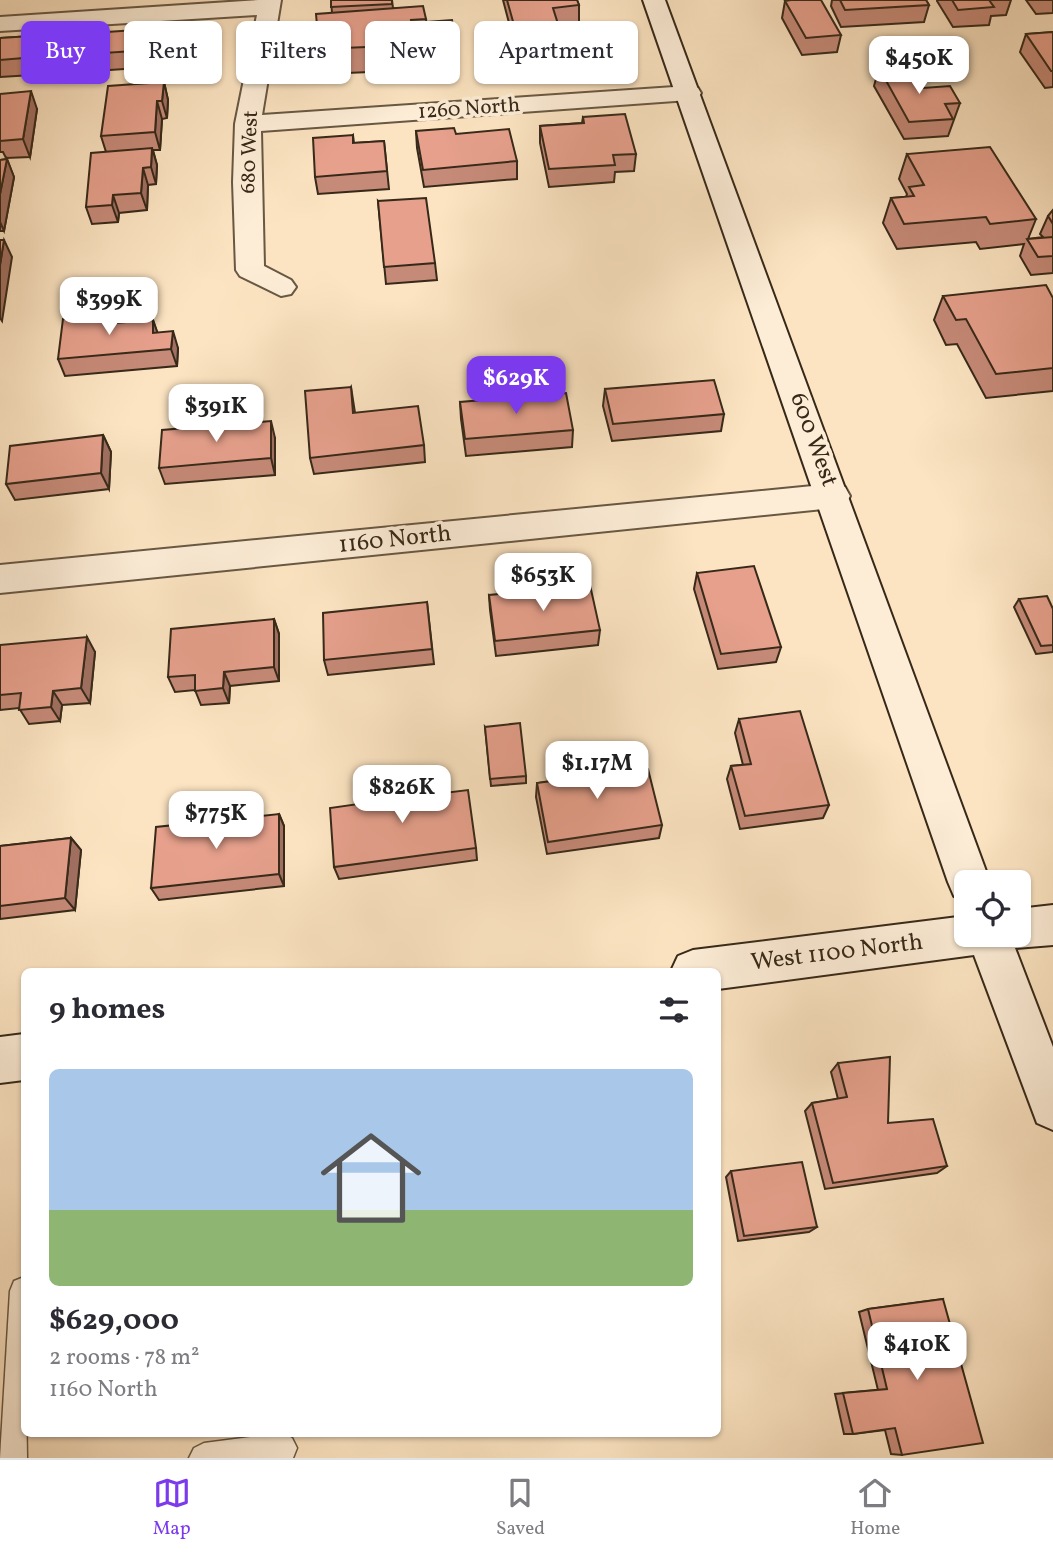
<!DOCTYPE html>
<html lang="en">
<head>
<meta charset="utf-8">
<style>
	:root { --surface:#fff; --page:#f2f2f3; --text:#2b2b33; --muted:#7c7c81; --line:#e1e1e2; --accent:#7c3aed }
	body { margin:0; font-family:Vollkorn,serif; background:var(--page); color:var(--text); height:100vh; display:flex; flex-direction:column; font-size:26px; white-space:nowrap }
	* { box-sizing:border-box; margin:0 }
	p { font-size:23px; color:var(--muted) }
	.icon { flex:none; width:38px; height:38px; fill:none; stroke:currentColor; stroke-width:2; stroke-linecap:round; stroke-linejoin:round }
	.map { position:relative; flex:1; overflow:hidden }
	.details { position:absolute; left:21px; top:968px; width:700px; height:469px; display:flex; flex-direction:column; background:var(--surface); border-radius:10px; box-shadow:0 2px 5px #0004 }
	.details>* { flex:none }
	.hud { position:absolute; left:21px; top:21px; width:700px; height:63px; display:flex; gap:14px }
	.tools { position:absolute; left:954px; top:870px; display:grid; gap:14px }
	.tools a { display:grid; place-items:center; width:77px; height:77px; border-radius:10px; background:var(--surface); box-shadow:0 2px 5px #0004; font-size:35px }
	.price { position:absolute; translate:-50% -60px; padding:0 16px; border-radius:14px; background:#fff; color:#222; font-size:23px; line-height:46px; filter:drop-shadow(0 2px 4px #0008) }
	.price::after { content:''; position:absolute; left:50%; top:42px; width:21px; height:16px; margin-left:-10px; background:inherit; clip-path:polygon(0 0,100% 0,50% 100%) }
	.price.on { background:var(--accent); color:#fff }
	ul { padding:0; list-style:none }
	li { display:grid; align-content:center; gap:14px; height:371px; padding:0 28px }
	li+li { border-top:2px solid var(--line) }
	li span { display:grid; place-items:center; height:217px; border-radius:10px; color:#555 }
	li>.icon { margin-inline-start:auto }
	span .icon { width:126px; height:126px; fill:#fffc; stroke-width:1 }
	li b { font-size:30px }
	h2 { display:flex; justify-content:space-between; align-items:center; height:84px; padding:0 28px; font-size:30px }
	.pill { padding:0 24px; border-radius:10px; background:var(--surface); box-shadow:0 2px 5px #0004; font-size:24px; line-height:63px }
	.pill.on { background:var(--accent); color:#fff }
	.tabs { display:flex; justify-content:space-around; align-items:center; height:98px; border-top:2px solid var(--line); background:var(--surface); font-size:19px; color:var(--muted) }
	.tabs a { display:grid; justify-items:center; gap:4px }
	.tabs .on { color:var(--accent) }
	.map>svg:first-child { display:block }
</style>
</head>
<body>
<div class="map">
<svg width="1053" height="1458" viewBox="0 0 1053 1458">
	<rect width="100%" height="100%" fill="#fce4c2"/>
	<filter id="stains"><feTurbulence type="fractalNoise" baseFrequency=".00286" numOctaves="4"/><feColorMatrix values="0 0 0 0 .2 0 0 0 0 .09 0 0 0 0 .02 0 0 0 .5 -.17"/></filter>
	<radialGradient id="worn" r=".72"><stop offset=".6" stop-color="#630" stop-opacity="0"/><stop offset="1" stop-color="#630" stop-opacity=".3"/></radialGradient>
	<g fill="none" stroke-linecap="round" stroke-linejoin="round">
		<g stroke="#685843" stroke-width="3">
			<g id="lane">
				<polygon points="24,1277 27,1458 0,1458 10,1291 14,1281"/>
				<polygon points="282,1433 292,1438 297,1448 293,1458 189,1458 194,1448 204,1443"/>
			</g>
		</g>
		<g stroke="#685843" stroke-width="4">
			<g id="street">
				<polygon points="259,0 281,0 262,115 689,86 698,88 701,93 698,98 689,100 261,131 264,266 291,280 296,287 291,294 281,296 240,276 236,270 233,182 235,124 257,15 0,31 0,17"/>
				<polygon points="833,484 845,487 850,496 845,505 833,508 0,593 0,565"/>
			</g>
		</g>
		<g stroke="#372919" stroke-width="4">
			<g id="secondary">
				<polygon points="643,0 665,0 990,882 966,882 966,900 954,896 948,882"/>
				<polygon points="1053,905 1053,945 1015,948 1053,1047 1053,1130 1037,1123 974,955 718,989 718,971 671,971 678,956 693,950 966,916 966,934 1018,934 1018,909"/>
				<polygon points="24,1034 24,1080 0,1083 0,1037"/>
			</g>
		</g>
		<use href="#lane" fill="#fdedd7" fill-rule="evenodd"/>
		<use href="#street" fill="#fdedd7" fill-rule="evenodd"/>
		<use href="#secondary" fill="#fdedd7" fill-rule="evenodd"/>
	</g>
	<g fill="#c68a78" stroke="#372919" stroke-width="2">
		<polygon points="331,0 392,0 393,8 426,19 428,43 415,44 417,70 323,74 319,49 332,13"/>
		<polygon points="503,0 577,0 579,5 579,23 558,24 563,40 563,57 519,61"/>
		<polygon points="832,0 926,0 929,5 924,22 841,27 831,6"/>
		<polygon points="937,0 1011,0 1006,15 991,16 989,25 953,27 937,1"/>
		<polygon points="1026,0 1053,0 1053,13 1036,14"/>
		<polygon points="785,1 841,35 837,52 802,55 782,18"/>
		<polygon points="427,22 454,32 454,41 429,43"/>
		<polygon points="1053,32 1053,87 1045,88 1020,52 1026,34"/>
		<polygon points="63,34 68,52 65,73 0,77 0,38"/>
		<polygon points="184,44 184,65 95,71 89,54"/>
		<polygon points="879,68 923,88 960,103 948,136 904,139 874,86"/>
		<polygon points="164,82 168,100 167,118 162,119 160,150 153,150 157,165 156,184 148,185 147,210 119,213 118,222 92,224 86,207 106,152 101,136"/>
		<polygon points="0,94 37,109 30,157 6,158 3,152 0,152"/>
		<polygon points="583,117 636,154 634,171 615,172 614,182 549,187 540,143 540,126 582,123"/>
		<polygon points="416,131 456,134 517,161 517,179 424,187 417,148"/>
		<polygon points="353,135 354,143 384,141 389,189 318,194 315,177"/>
		<polygon points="907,154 1036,219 1028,239 1043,237 1040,234 1048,216 1053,210 1053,273 1031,275 1020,256 1024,244 980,249 976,242 897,249 883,223 891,198 906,197 907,194 899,179"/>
		<polygon points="7,159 14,177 4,231 0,231 0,160"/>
		<polygon points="378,201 435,263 437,280 386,284"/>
		<polygon points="943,296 1053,298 1053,391 986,398 957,344 946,345 934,320"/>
		<polygon points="153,320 157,332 178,348 177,366 65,376 58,359 119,323"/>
		<polygon points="351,387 355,413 424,445 425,462 314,474 310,458"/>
		<polygon points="605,389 724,414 721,431 612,441 603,406"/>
		<polygon points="460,402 573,430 572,447 466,456 461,419"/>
		<polygon points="103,435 111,452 109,489 15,500 6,484"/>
		<polygon points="275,438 275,475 165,484 159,468"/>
		<polygon points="697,573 781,647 776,662 718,669 694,589"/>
		<polygon points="489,595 600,630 598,645 496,656 490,610"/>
		<polygon points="1019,599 1053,609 1053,652 1036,654 1014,607"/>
		<polygon points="427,602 434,664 328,675 324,660"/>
		<polygon points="274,619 279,634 279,681 230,686 229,703 201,705 195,690 175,692 168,677"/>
		<polygon points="0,645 95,652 90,703 62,705 60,721 29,724 19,708 0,710"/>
		<polygon points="739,719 829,805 823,818 740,829 727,779 731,766 743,765 735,733"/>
		<polygon points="485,727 526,776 526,783 491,786"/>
		<polygon points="563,760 604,775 662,825 659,838 547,854 536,797 537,783 563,779 562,774"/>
		<polygon points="421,796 476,848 477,860 339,879 334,867"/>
		<polygon points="279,814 284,826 284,886 159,900 151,888"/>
		<polygon points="71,838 81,850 75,910 0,919 0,846"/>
		<polygon points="838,1063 888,1123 947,1166 937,1173 825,1189 805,1111 812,1103 838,1099 831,1072"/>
		<polygon points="731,1171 817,1227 809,1232 738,1241 726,1177"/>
		<polygon points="943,1299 902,1455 891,1454 885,1430 853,1434 844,1434 835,1394 878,1390 859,1312 868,1309"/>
	</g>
	<g fill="#a17062" stroke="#372919" stroke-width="2">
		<polygon points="180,27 184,44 184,65 179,48"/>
		<polygon points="63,34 68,52 65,73 59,55"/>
		<polygon points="164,82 168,100 167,118 162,101"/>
		<polygon points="31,91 37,109 30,157 23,139"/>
		<polygon points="157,101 162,119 160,150 155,132"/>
		<polygon points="152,148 157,165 156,184 151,167"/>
		<polygon points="7,159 14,177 4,231 0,222 0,194"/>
		<polygon points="143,168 148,185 147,210 141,193"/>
		<polygon points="113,195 119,213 118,222 112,205"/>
		<polygon points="4,240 12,257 2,321 0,318 0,265"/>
		<polygon points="153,320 159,337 153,333"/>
		<polygon points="173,331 178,348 177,366 171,349"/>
		<polygon points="271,421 275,438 275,475 271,458"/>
		<polygon points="103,435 111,452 109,489 101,473"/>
		<polygon points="274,619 279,634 279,681 274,667"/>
		<polygon points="87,637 95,652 90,703 81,688"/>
		<polygon points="224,672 230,686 229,703 223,688"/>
		<polygon points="53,691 62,705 60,721 51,707"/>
		<polygon points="279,814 284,826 284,886 279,874"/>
		<polygon points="71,838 81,850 75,910 65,898"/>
	</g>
	<g fill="#e6a08c" stroke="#372919" stroke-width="2">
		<polygon points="331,0 392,0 392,4 331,7"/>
		<polygon points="507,0 577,0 579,5 553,8 563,40 519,43"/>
		<polygon points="791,0 821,0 841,35 806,38 785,1"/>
		<polygon points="840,0 926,0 929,5 845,10"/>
		<polygon points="952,0 989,0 994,7 958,10"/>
		<polygon points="423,6 426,19 411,20 415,45 319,49 316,14"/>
		<polygon points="452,20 454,32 429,34 427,22"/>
		<polygon points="180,27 179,48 89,54 92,33"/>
		<polygon points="1053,32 1053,71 1051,71 1026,34"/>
		<polygon points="63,34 59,55 0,60 0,38"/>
		<polygon points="910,66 923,88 950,86 960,103 945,104 953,119 909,122 879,68"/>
		<polygon points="164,82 162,101 157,101 155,132 101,136 108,86"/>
		<polygon points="31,91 23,139 0,141 0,94"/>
		<polygon points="625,114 636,154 613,155 615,165 549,169 540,126 584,123 583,117"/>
		<polygon points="454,128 456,134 509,129 517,161 423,170 416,131"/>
		<polygon points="353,135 353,143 384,141 387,171 315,177 313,138"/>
		<polygon points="990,147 1036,219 990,224 986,217 904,224 891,198 914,196 909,187 924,185 907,154"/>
		<polygon points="152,148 151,167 143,168 141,193 113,195 112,205 86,207 91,153"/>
		<polygon points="7,159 0,194 0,160"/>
		<polygon points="426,198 435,263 384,267 378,201"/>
		<polygon points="1053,210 1053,224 1048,216"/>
		<polygon points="1053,237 1053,256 1038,257 1027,239"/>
		<polygon points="0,240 4,240 0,265"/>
		<polygon points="1046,285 1053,298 1053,368 996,374 966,319 956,320 943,296"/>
		<polygon points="116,315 115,323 153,320 153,333 173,331 171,349 58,359 63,319"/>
		<polygon points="714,380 724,414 613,424 605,389"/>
		<polygon points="351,387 353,413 418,406 424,445 310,458 305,391"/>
		<polygon points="566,393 573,430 465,439 460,402"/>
		<polygon points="271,421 271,458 159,468 162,430"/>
		<polygon points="103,435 101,473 6,484 10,446"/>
		<polygon points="754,566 781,647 721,654 697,573"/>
		<polygon points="590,585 600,630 495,641 489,595"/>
		<polygon points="1047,596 1053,609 1053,645 1041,646 1019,599"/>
		<polygon points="427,602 432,649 324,660 323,613"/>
		<polygon points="274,619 274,667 224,672 223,688 195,691 195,675 168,677 171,629"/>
		<polygon points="87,637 81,688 53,691 51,707 19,710 21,693 0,695 0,645"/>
		<polygon points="800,711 829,805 745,816 731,766 751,764 739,719"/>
		<polygon points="520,723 526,776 490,779 485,727"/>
		<polygon points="599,755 604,775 648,769 662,825 548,842 537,783 567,779 563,760"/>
		<polygon points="417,773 420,796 468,790 476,848 334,867 330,808 387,800 385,778"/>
		<polygon points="279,814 279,874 151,888 156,827"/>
		<polygon points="71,838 65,898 0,906 0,846"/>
		<polygon points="890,1057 888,1123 933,1119 947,1166 833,1183 812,1103 847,1097 838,1063"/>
		<polygon points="802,1162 817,1227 744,1236 731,1171"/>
		<polygon points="943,1299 983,1443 902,1455 895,1428 853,1434 843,1393 887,1389 868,1309"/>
	</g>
	<g text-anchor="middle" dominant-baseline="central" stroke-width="7" stroke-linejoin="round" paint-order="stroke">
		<g font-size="21" fill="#372919" stroke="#fdedd7">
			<text transform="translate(469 109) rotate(-4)">1260 North</text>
			<text transform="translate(250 152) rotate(-88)">680 West</text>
		</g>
		<g font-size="24" fill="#372919" stroke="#fdedd7">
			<text transform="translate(813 440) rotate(70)">600 West</text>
			<text transform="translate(395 540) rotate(-6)">1160 North</text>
			<text transform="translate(837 953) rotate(-7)">West 1100 North</text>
		</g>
	</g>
	<rect width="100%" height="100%" filter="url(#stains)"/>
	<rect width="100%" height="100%" fill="url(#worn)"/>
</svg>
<div class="tools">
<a><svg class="icon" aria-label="locate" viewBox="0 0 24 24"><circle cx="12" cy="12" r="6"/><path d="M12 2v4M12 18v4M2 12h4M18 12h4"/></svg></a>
</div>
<b class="price" style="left:919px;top:96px">$450K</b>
<b class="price" style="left:109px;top:337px">$399K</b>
<b class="price on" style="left:516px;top:416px">$629K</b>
<b class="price" style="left:216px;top:444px">$391K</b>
<b class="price" style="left:543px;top:613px">$653K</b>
<b class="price" style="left:597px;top:801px">$1.17M</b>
<b class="price" style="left:402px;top:825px">$826K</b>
<b class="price" style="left:216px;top:851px">$775K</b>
<b class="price" style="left:917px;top:1382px">$410K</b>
<div class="hud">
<a class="pill on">Buy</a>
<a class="pill">Rent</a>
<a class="pill">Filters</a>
<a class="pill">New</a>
<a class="pill">Apartment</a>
</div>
<section class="details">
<h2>9 homes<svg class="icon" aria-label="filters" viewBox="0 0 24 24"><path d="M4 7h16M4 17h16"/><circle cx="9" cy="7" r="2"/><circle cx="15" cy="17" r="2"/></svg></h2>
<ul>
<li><span style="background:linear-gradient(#a9c7e8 65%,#8fb573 0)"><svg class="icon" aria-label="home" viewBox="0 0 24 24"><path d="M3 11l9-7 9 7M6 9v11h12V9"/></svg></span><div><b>$629,000</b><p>2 rooms · 78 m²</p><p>1160 North</p></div></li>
</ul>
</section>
</div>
<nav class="tabs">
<a class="on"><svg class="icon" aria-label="map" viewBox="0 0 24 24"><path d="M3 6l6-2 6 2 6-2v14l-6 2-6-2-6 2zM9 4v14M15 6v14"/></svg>Map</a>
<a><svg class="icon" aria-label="saved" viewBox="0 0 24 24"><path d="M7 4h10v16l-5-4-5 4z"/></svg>Saved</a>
<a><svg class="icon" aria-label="home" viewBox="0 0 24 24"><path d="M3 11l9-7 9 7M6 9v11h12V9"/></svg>Home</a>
</nav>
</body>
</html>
